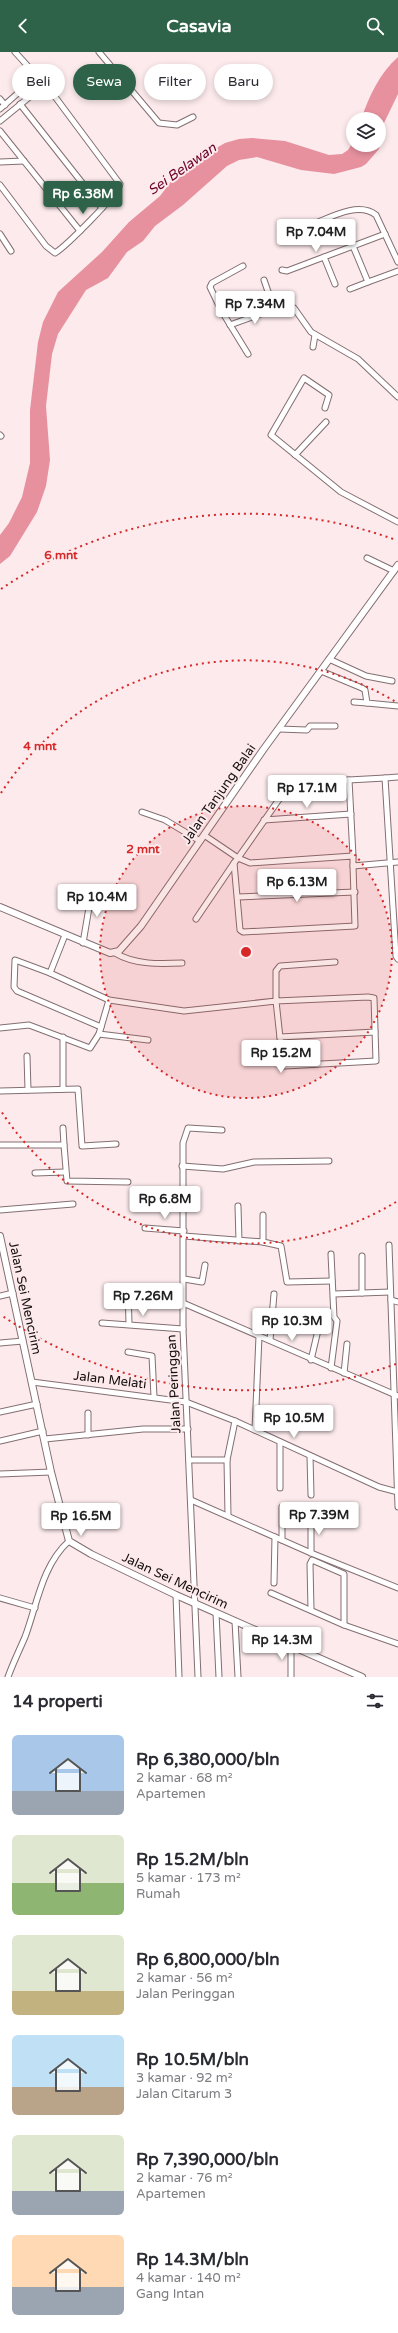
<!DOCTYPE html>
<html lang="id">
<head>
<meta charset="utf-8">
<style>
	:root { --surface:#fff; --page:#f2f2f3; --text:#2b2b33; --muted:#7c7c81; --accent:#2e6349 }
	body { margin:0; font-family:"Varela Round",sans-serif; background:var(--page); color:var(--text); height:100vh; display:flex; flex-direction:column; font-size:15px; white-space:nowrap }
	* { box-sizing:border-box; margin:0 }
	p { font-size:13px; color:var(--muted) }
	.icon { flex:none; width:22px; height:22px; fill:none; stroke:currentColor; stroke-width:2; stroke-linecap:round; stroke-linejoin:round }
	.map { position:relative; height:1625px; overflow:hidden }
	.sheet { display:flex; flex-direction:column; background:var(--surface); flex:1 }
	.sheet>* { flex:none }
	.hud { position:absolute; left:12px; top:12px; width:374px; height:36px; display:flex; gap:8px }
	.fabs { position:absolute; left:346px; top:60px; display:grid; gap:8px }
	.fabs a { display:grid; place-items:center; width:40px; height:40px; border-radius:50%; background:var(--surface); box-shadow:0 2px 6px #0003; font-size:20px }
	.price { position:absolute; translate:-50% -34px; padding:0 9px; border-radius:4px; background:#fff; color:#222; font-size:13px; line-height:26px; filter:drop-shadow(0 1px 2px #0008) }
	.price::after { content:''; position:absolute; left:50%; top:24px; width:12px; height:9px; margin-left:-6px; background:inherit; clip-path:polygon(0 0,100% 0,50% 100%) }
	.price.current { background:var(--accent); color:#fff }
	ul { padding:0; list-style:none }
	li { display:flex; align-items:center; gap:12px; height:100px; padding:0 12px }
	li span { display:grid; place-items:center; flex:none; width:112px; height:80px; border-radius:6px; color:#555 }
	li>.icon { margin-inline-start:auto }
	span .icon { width:48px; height:48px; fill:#fffc; stroke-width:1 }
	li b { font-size:17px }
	h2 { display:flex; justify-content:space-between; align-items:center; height:48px; padding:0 12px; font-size:17px }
	.chip { padding:0 14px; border-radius:18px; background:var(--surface); box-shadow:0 2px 6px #0003; font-size:14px; line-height:36px }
	.chip.current { background:var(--accent); color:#fff }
	header { display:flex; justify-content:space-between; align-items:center; height:52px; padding:0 12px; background:var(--accent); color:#fff; font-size:18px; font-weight:800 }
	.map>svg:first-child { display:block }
</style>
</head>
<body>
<header><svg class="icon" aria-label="back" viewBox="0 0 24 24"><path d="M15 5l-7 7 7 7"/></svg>Casavia<svg class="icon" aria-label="search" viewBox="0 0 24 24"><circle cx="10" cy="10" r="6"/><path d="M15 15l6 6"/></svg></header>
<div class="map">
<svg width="398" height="1625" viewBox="0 0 398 1625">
	<rect width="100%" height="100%" fill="#fceaec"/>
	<path fill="#e7919f" d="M398,5V42L384,71L379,97L366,112L361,115L334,122L301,118L257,105L239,108L227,114L183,153L155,174L143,189L127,200L108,226L86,238L58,282L52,302L46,354L50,408L46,434L37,460L10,504L0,512V483L9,471L22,445L30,411V358L38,290L43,270L58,240L102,200L129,170L160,144L176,123L196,108L225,91L239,87L252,86L285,89L329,103L342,102L348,98L353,90V93H379V67H361C370,43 379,22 398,5Z"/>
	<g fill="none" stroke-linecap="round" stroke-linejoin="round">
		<g stroke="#836f71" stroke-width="7">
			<g id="minor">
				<polyline points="99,0 159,71 177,73 193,65"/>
				<polyline points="0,47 5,53"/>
				<polyline points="20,52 102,156"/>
				<polyline points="0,57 35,26 35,22 15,0"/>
				<path d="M0,69L43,34H47L120,132C119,142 65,195 55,201L46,194L0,133"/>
				<polyline points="0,79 80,179"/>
				<polyline points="0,110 24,109"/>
				<path d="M306,175C326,168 357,148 376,163L398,210"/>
				<polyline points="0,182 11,199"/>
				<polyline points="353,194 368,230 398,219"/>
				<polyline points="243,214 212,231 210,235 221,258 248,302"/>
				<polyline points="282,218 287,219 324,205"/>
				<polyline points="264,228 274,257 294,256 311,280 358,307 398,345"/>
				<polyline points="335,232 324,205 385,182"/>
				<polyline points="350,237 368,230"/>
				<polyline points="230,273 274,257"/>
				<polyline points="313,295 315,283"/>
				<polyline points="325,356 329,343 304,326 271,383 341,440 398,470"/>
				<polyline points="0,383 1,384"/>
				<polyline points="295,403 326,370"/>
				<polyline points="367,506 394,519"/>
				<polyline points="329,607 366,624 392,629"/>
				<polyline points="321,619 362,636 365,638 367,651 398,654"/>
				<polyline points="354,650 367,651"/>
				<polyline points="279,677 307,678 310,674 335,674"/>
				<polyline points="385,726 398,725"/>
				<polyline points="349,728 353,804"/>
				<polyline points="142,760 165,768 200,789"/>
				<polyline points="264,768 351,762"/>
				<polyline points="204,783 238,806 234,811 240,878 243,880 355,874 353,814"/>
				<polyline points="398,810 353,814 353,804 250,811 238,806 287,736 294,731 385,726 396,904 398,907"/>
				<polyline points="238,845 355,840"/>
				<polyline points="196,867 234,811"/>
				<polyline points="65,883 50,921 109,948 184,959 276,949 368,945 374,946 376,1009 285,1014 283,1013 276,949 276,919 280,914 335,910"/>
				<polyline points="83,891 92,838"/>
				<path d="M115,901C135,913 160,912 182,911"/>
				<polyline points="50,921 15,908 14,935 17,939 101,975"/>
				<polyline points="0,976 29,973 90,996 99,982 109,948"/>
				<polyline points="99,982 148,988"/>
				<polyline points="63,985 63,1037"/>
				<polyline points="280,985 375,980"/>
				<polyline points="27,1004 28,1038"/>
				<polyline points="0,1039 78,1037 82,1094 116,1092"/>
				<polyline points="63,1076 64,1093"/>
				<polyline points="0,1093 64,1093 67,1129 128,1130"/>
				<polyline points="182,1114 223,1117 254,1110 329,1109"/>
				<polyline points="35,1121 65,1120"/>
				<polyline points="145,1150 183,1155"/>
				<polyline points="238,1154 239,1189"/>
				<polyline points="0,1158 73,1152"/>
				<polyline points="145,1176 184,1179"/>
				<polyline points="184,1184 263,1190 263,1163"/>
				<polyline points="263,1190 281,1194 287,1230 332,1229"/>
				<polyline points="389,1193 398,1455"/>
				<polyline points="362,1204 362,1241"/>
				<polyline points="184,1227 202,1230 205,1213"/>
				<polyline points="128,1236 129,1272"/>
				<polyline points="334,1242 390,1240"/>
				<polyline points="0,1244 13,1241"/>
				<polyline points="391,1248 398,1250"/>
				<polyline points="183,1251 398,1344"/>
				<polyline points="102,1271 183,1277"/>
				<polyline points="270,1288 274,1242"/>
				<polyline points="0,1291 23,1289"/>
				<polyline points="128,1300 152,1304 154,1345"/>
				<polyline points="311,1308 319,1274"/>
				<polyline points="331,1316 337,1269 334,1265 331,1202"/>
				<polyline points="344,1321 347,1292"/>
				<polyline points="32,1330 186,1350 235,1369 379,1435 398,1440"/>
				<polyline points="0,1360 37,1352"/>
				<polyline points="88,1361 88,1383"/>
				<polyline points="255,1378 259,1284"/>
				<polyline points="45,1387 143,1377 188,1377"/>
				<polyline points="0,1389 43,1379"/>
				<polyline points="280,1390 280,1436"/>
				<polyline points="310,1404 311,1443"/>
				<polyline points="189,1408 227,1408"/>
				<polyline points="0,1422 51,1420"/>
				<polyline points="191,1448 311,1501 398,1536"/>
				<polyline points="228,1464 227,1408 235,1369"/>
				<polyline points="311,1466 311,1501"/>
				<polyline points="282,1488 282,1455"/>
				<polyline points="274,1531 275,1485"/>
				<polyline points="271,1541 344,1573 398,1592"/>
				<polyline points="176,1543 179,1625"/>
				<polyline points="0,1546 35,1556"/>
				<polyline points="311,1558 310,1512 312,1508 344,1522 344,1573"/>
				<polyline points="216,1561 219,1625"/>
				<polyline points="235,1569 238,1625"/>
				<path d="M8,1625C13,1611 19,1599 25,1585C37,1553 42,1513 69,1489"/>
				<polyline points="198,1625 183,1277 183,1091 188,1076 222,1078"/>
				<polyline points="291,1625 291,1593"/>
			</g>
		</g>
		<g stroke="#836f71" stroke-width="8">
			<g id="tertiary">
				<polyline points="0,855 110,901 119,899 141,874 263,698 398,513"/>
				<polyline points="0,1184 51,1420 69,1489 91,1502 176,1543 362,1625"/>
			</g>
		</g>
		<use href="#minor" stroke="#fff" stroke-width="5"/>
		<use href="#tertiary" stroke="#fff" stroke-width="6"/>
	</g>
	<circle cx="246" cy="900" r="146" fill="#d62828" fill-opacity=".12"/>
	<g fill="none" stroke="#d62828" stroke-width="2" stroke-dasharray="2 4">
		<circle cx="246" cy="900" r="146"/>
		<path d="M396 1150A292 292 0 0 1 1 1059M1 741A292 292 0 0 1 396 650"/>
		<path d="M396 1312A438 438 0 0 1 1 1263M1 537A438 438 0 0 1 396 488"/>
	</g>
	<g text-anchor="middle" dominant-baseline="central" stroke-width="4" stroke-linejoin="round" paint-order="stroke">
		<g font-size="13" fill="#150e0f" stroke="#fceaec">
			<text transform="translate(219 742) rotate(-55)">Jalan Tanjung Balai</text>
			<text transform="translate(25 1246) rotate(78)">Jalan Sei Mencirim</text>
			<text transform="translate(110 1328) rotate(7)">Jalan Melati</text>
			<text transform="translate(174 1332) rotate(-93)">Jalan Peringgan</text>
			<text transform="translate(175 1529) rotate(25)">Jalan Sei Mencirim</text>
		</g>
		<g font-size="14" font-style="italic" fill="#6b0127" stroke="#fceaec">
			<text transform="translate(182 117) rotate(-35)">Sei Belawan</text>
		</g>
	</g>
	<circle cx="246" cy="900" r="6" fill="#d62828" stroke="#fceaec" stroke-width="2"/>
	<g font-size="12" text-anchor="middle" font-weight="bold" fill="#d62828" stroke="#fceaec" stroke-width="4" stroke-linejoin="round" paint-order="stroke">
		<text x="61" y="507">6 mnt</text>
		<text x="40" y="698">4 mnt</text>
		<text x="143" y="801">2 mnt</text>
	</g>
</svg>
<div class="fabs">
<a><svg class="icon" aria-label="layers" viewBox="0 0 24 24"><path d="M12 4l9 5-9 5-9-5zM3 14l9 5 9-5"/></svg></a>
</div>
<b class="price current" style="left:83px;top:163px">Rp 6.38M</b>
<b class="price" style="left:316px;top:201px">Rp 7.04M</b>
<b class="price" style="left:255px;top:273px">Rp 7.34M</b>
<b class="price" style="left:307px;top:757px">Rp 17.1M</b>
<b class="price" style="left:297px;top:851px">Rp 6.13M</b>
<b class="price" style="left:97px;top:866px">Rp 10.4M</b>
<b class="price" style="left:281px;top:1022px">Rp 15.2M</b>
<b class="price" style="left:165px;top:1168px">Rp 6.8M</b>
<b class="price" style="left:143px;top:1265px">Rp 7.26M</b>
<b class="price" style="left:292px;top:1290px">Rp 10.3M</b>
<b class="price" style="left:294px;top:1387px">Rp 10.5M</b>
<b class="price" style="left:319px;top:1484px">Rp 7.39M</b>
<b class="price" style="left:81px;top:1485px">Rp 16.5M</b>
<b class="price" style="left:282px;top:1609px">Rp 14.3M</b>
<div class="hud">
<a class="chip">Beli</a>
<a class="chip current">Sewa</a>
<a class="chip">Filter</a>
<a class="chip">Baru</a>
</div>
</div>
<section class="sheet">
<h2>14 properti<svg class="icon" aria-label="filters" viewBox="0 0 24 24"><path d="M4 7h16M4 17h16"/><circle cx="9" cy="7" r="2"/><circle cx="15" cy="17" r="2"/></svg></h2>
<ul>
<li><span style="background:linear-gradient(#a9c7e8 70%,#9aa5b1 0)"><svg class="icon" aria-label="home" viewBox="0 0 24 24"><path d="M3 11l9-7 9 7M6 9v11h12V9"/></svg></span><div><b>Rp 6,380,000/bln</b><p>2 kamar · 68 m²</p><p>Apartemen</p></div></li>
<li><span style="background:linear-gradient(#dfe7d0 60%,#8fb573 0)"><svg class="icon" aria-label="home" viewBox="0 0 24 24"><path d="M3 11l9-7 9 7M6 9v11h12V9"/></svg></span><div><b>Rp 15.2M/bln</b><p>5 kamar · 173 m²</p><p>Rumah</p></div></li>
<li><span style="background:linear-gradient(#dfe7d0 70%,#c2b280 0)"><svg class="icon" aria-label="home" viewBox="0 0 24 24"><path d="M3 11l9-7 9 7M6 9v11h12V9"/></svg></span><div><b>Rp 6,800,000/bln</b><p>2 kamar · 56 m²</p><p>Jalan Peringgan</p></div></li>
<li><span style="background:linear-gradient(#bfe0f5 65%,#b9a48a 0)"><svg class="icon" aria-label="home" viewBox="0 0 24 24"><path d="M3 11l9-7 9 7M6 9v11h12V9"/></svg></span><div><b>Rp 10.5M/bln</b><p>3 kamar · 92 m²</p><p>Jalan Citarum 3</p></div></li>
<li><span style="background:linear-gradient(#dfe7d0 70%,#9aa5b1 0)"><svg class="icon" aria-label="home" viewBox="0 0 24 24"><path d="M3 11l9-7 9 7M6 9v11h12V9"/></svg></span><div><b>Rp 7,390,000/bln</b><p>2 kamar · 76 m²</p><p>Apartemen</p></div></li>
<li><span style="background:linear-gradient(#ffd9b3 65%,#9aa5b1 0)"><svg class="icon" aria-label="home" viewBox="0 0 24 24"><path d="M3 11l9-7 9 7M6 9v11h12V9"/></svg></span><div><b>Rp 14.3M/bln</b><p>4 kamar · 140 m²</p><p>Gang Intan</p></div></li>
</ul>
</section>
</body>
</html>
